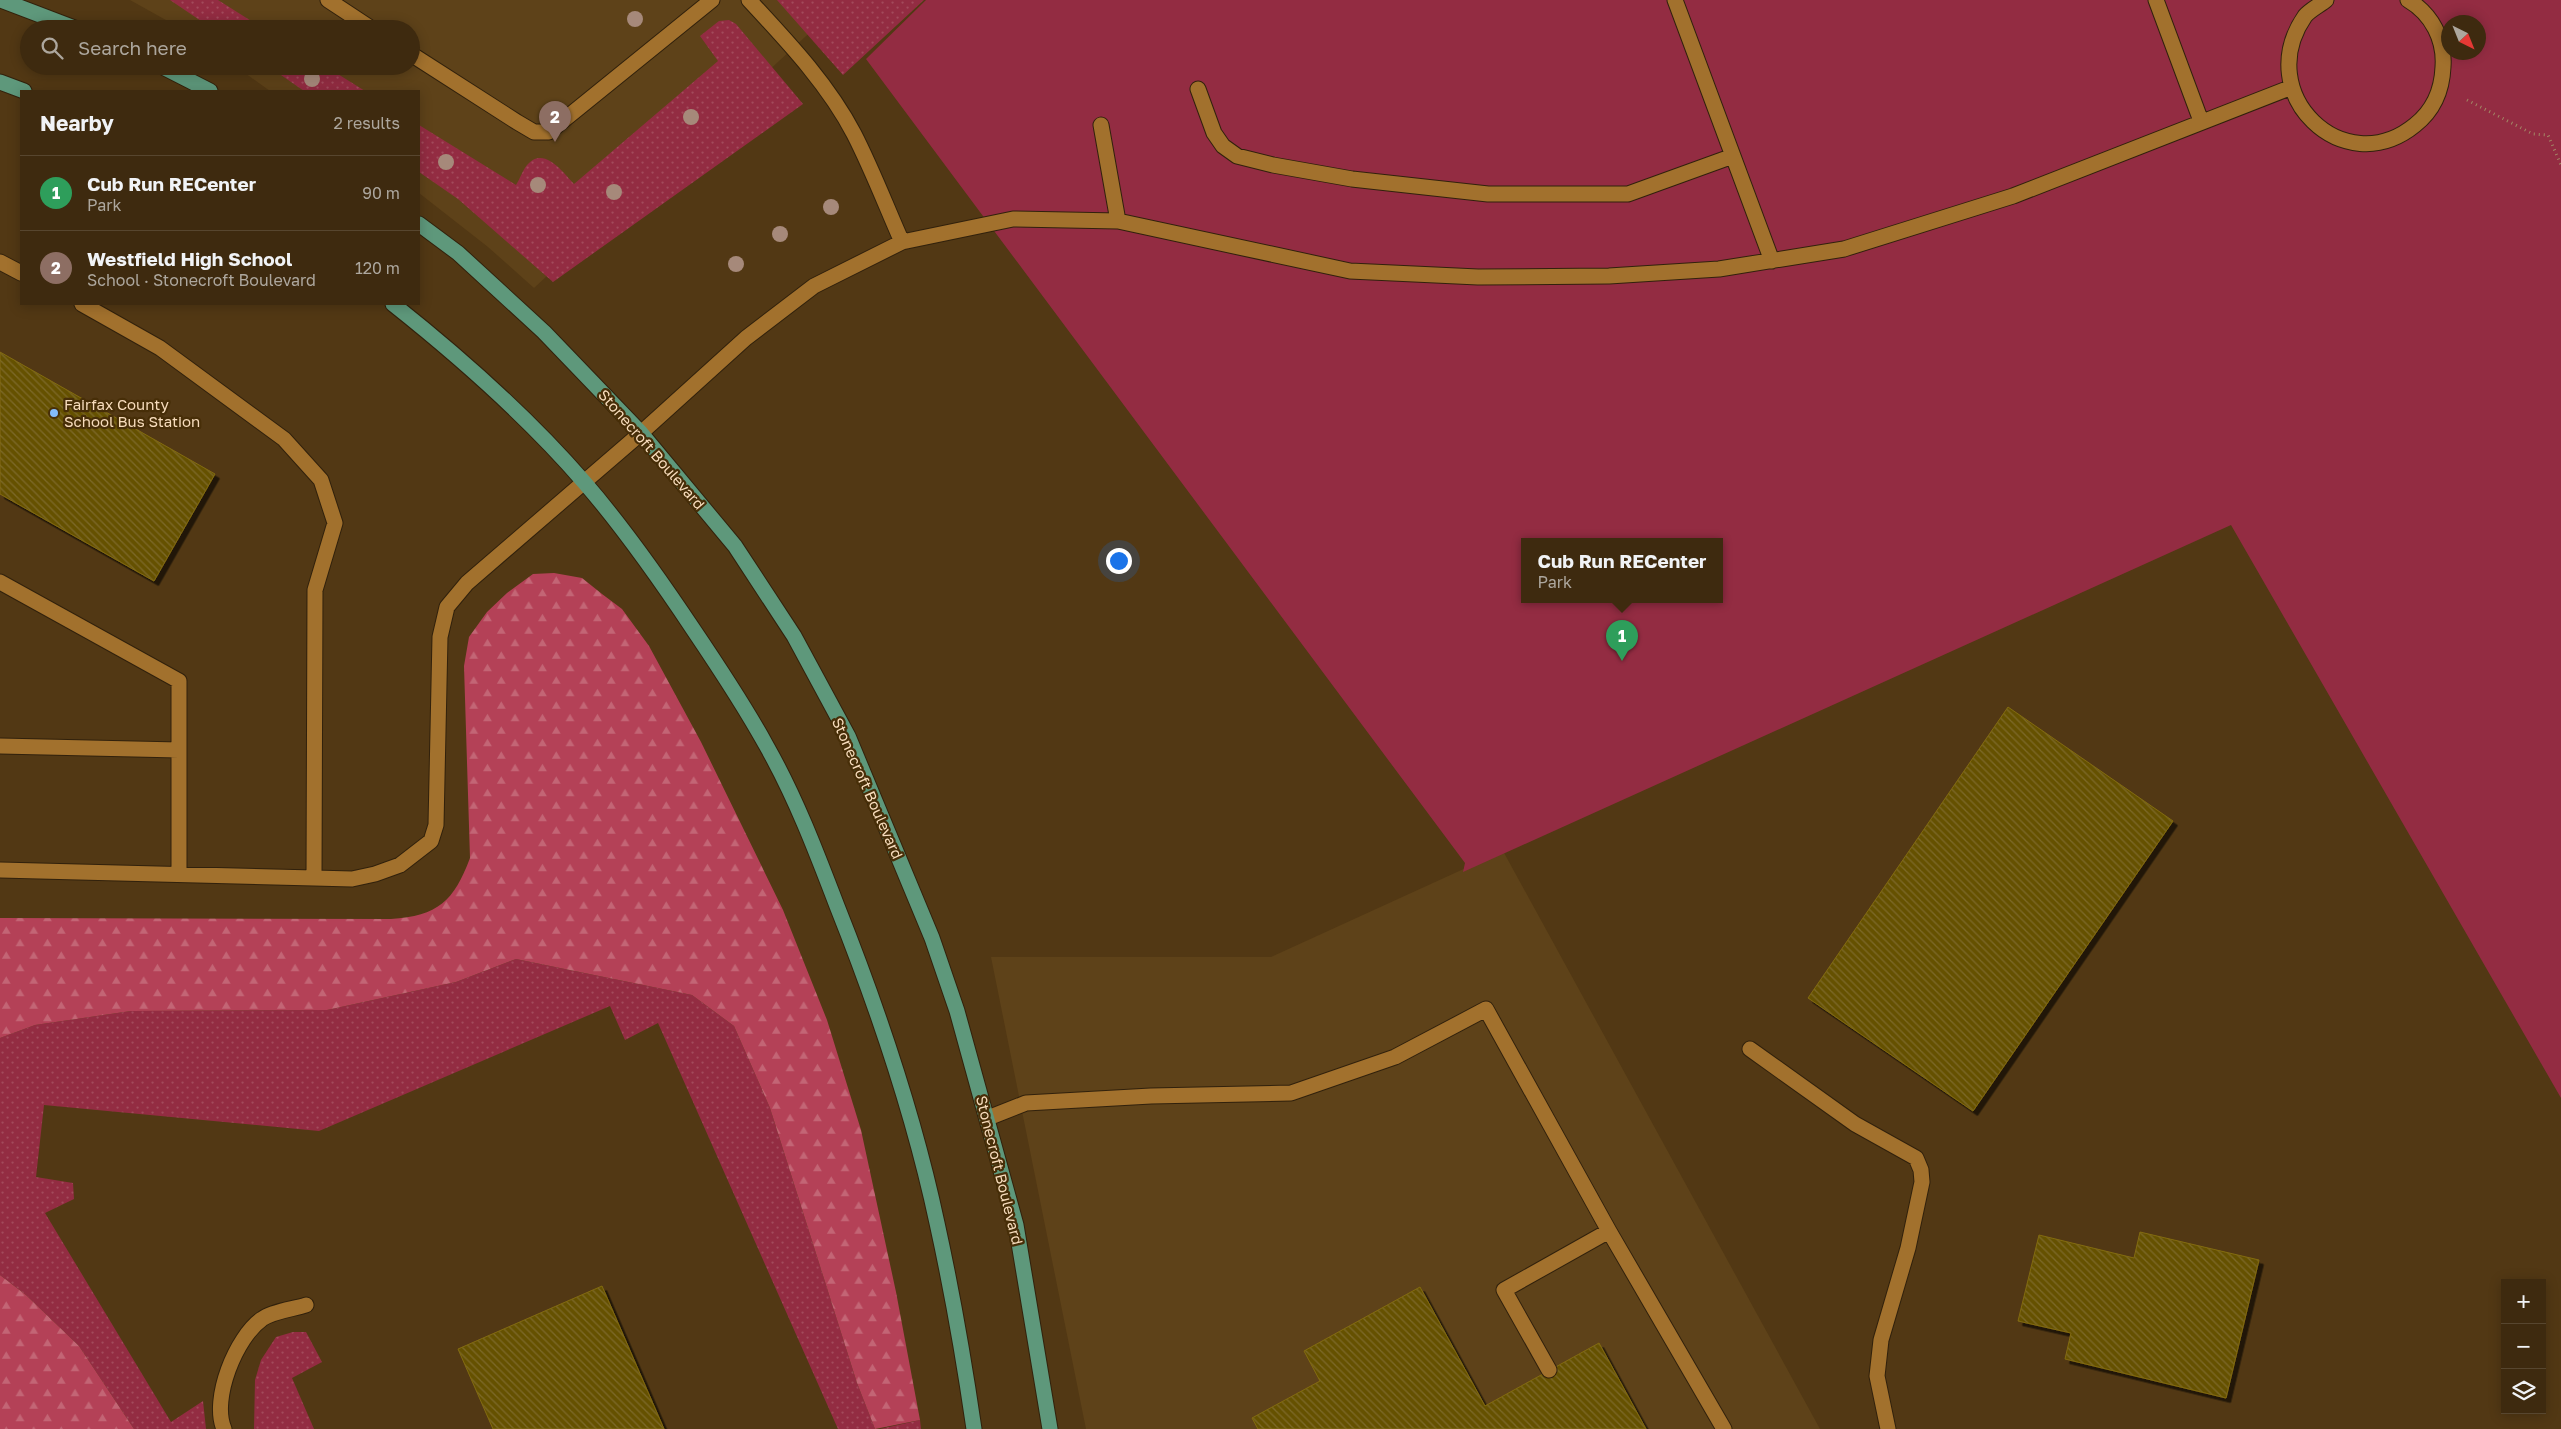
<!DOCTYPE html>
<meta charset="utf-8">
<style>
body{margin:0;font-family:"Golos Text",sans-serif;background:#453218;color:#f1f3f6}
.controls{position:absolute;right:15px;bottom:15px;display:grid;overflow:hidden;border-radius:0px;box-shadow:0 2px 12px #0003}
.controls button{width:45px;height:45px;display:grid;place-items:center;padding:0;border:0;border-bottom:1px solid #57462f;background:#3e2a0f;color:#f1f3f6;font:25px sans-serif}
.compass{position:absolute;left:2441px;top:15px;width:45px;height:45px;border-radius:50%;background:#3e2a0f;box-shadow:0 2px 12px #0003;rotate:137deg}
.you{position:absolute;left:1118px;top:560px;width:18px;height:18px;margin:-12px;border:4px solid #fff;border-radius:50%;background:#1a73e8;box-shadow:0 0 0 8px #1a73e833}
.badge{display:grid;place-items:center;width:32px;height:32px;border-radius:50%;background:#bca0f2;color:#fff;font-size:16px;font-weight:700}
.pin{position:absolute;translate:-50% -41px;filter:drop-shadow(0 1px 2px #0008)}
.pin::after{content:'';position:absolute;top:26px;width:18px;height:15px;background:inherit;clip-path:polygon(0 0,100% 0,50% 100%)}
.popup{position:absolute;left:1521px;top:538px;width:202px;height:65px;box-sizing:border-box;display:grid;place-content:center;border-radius:0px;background:#3e2a0f;filter:drop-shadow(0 1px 4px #0005);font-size:16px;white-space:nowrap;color:#ada79e}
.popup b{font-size:19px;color:#f1f3f6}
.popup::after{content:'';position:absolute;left:50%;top:100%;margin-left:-10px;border:10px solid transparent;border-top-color:#3e2a0f}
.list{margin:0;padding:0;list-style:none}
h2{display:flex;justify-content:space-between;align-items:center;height:65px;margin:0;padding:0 20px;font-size:21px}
h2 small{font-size:16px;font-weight:400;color:#ada79e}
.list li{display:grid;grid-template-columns:32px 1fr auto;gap:15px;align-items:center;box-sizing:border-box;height:75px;padding:0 20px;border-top:1px solid #57462f}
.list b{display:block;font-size:19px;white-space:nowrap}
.list p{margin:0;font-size:16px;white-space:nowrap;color:#ada79e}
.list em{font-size:16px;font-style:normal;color:#ada79e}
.icon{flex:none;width:28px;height:28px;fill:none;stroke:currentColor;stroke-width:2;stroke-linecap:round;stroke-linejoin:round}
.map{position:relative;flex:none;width:2561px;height:1429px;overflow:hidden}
.search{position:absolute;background:#3e2a0f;box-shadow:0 2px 12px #0003;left:20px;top:20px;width:400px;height:55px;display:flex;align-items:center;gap:12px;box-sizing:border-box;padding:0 18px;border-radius:28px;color:#ada79e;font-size:19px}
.panel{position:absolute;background:#3e2a0f;box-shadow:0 2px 12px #0003;left:20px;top:90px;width:400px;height:215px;border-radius:0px}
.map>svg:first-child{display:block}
.built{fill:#5e4219}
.grass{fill:url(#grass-dots)}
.forest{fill:url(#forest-firs)}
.park{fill:#932c42;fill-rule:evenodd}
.building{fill:url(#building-back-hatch);stroke:#836b12;filter:url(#shadow)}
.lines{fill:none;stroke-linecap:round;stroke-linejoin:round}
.minor-casing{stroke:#31210c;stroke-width:17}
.major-casing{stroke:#31210c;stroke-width:17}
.path{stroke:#a38866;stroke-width:3;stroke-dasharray:1 4;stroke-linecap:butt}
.minor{stroke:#a2712d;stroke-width:15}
.major{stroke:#5e987b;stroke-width:15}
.tree{fill:#a6897a}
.poi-dot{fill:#84bcfb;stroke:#472e08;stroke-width:2}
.labels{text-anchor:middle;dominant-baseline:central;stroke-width:4.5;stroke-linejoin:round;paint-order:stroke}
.poi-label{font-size:15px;fill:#f7dcbc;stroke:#472e08;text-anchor:start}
.street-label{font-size:15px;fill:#f7dcbc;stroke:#472e08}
</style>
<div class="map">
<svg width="2561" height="1429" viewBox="0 0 2561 1429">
<defs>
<pattern id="grass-dots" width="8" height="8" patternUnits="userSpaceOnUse" patternTransform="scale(1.25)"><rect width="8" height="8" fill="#932c42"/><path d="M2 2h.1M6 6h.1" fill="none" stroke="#a34a5b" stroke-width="1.8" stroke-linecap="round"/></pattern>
<pattern id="forest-firs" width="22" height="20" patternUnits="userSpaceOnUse" patternTransform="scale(1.25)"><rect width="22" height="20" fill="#b44157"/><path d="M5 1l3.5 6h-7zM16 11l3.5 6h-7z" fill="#c36575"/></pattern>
<pattern id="building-back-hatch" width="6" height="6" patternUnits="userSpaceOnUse" patternTransform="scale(1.25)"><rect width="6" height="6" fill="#655103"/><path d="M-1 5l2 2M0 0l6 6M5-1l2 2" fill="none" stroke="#7c6926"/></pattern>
<filter id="shadow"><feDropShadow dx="4.5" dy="4.5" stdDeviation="0" flood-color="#0009"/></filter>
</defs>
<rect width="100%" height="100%" fill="#523814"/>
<path class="built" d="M130 0H845L534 288 488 247 419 193V91H270L235 66H411V29H182Z
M1503 851 1820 1429H1086L991 957H1271Z"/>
<path class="grass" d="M170 0H218L264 29H213Z
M777 0H924L843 75Z
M729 20 736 24 803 104 553 282 458 199 419 172V125L516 185C520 179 523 169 528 164 545 146 564 174 574 184L718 61 700 36 719 21Z
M268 66H325L365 91H304Z
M516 959 692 995 734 1026 770 1108 857 1383 875 1429H838L658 1023 625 1040 610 1006 319 1131 44 1105 36 1177 73 1183 74 1199 45 1213 171 1422 203 1401 206 1429H134L79 1346 26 1295 0 1275V1038L35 1025 131 1011 327 1010 456 982Z
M293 1332H306L322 1362 292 1378 314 1429H254L255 1380 261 1360 276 1337Z
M920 1420 921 1429H880Z"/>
<path class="forest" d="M554 573 582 578 602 594 622 609 649 646 701 742 783 910 827 1020 861 1130 896 1292 920 1420 875 1429 857 1383 770 1108 734 1026 692 995 516 959 456 982 327 1010 131 1011 35 1025 0 1038V918L391 919C438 916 454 901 470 858L464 666 469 637 487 612 507 593 533 574Z
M0 1275 26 1295 79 1346 134 1429H0Z"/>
<path class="park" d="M926 0H2561V1098L2231 525 1463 872 1465 863 866 59ZM2448 22H2478V52H2448ZM1524 542H1720V600H1524Z"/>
<path class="building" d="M0 352 215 474 154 581 0 494Z
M2008 707 2173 821 1973 1111 1808 998Z
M2140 1232 2259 1260 2226 1398 2065 1359 2071 1333 2018 1321 2039 1235 2134 1258Z
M602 1286 664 1429H493L458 1349Z
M1420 1287 1485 1406 1599 1343 1646 1429H1258L1252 1418 1320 1381 1304 1351Z"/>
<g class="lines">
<g class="minor-casing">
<path id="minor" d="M328 0 372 29
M749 0C787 41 828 84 854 134 872 169 886 206 902 242
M1675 0 1772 261
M2156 0 2201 121
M2326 0C2320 5 2310 10 2305 16 2251 94 2344 183 2415 125 2434 110 2442 91 2443 67 2445 40 2432 14 2408 0
M411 54 517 122 534 132H549L712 0
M1198 89 1214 133 1223 146 1237 156 1273 165 1352 179 1488 194H1628L1733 156
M1101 125 1118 221
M0 262 21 273
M0 582 179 681V874
M0 746 179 750
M0 870 314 878 315 590 335 523 321 480 284 439 160 348 82 304
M314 878 352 879 375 874 400 865 431 841 436 825 440 637 447 607 467 583 641 433 746 338 814 286 902 242 1013 219 1118 221 1350 271 1478 277 1609 276 1719 269 1844 249 2013 196 2292 87
M1750 1049 1855 1124 1916 1158 1921 1170 1922 1182 1908 1248 1881 1340 1877 1376 1888 1429
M988 1118 1026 1103 1151 1096 1291 1093 1395 1057 1486 1009 1609 1231 1724 1429
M1549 1370 1504 1290 1609 1231
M224 1429C211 1399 236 1337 262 1319 273 1311 294 1309 306 1305"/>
</g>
<g class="major-casing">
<path id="major" d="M1 0 77 29
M161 66 210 91
M0 82 24 91
M419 224 458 253 544 332 641 433 735 546 794 636 848 736 932 938 957 1011 1016 1225 1050 1429
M393 304C461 358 527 416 584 482 624 528 659 578 693 629 718 666 744 705 766 745 795 796 816 851 837 906 878 1009 914 1115 937 1223 952 1291 964 1360 974 1429"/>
</g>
<path class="path" d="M2467 100 2533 134 2548 135 2561 165"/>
<use href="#minor" class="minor"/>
<use href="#major" class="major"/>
</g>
<g class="tree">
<circle cx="635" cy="19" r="8"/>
<circle cx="312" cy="79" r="8"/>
<circle cx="691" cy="117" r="8"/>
<circle cx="446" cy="162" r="8"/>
<circle cx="538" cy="185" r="8"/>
<circle cx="614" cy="192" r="8"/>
<circle cx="831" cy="207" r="8"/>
<circle cx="780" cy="234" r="8"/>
<circle cx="736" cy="264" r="8"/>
</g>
<circle class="poi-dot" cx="54" cy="413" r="5"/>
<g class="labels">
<g class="poi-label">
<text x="64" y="404">Fairfax County<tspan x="64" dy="17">School Bus Station</tspan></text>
</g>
<g class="street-label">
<text transform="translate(652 449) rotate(49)">Stonecroft Boulevard</text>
<text transform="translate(868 788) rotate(66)">Stonecroft Boulevard</text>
<text transform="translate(1000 1170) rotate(76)">Stonecroft Boulevard</text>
</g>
</g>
</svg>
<div class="controls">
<button>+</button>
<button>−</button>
<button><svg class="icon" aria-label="layers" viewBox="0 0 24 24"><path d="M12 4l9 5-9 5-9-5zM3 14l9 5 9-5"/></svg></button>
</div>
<svg class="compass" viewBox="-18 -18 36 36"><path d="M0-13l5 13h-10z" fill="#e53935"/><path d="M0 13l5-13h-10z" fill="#ada79e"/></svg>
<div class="you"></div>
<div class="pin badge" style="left:1622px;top:661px;background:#2e9e5b">1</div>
<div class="popup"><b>Cub Run RECenter</b>Park</div>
<div class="pin badge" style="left:555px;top:142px;background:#8d6e63">2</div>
<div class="search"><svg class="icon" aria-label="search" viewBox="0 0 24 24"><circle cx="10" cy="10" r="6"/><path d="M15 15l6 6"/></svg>Search here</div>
<section class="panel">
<h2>Nearby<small>2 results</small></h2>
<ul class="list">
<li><span class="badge" style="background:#2e9e5b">1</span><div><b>Cub Run RECenter</b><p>Park</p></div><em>90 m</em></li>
<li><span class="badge" style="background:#8d6e63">2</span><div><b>Westfield High School</b><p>School · Stonecroft Boulevard</p></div><em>120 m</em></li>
</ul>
</section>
</div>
